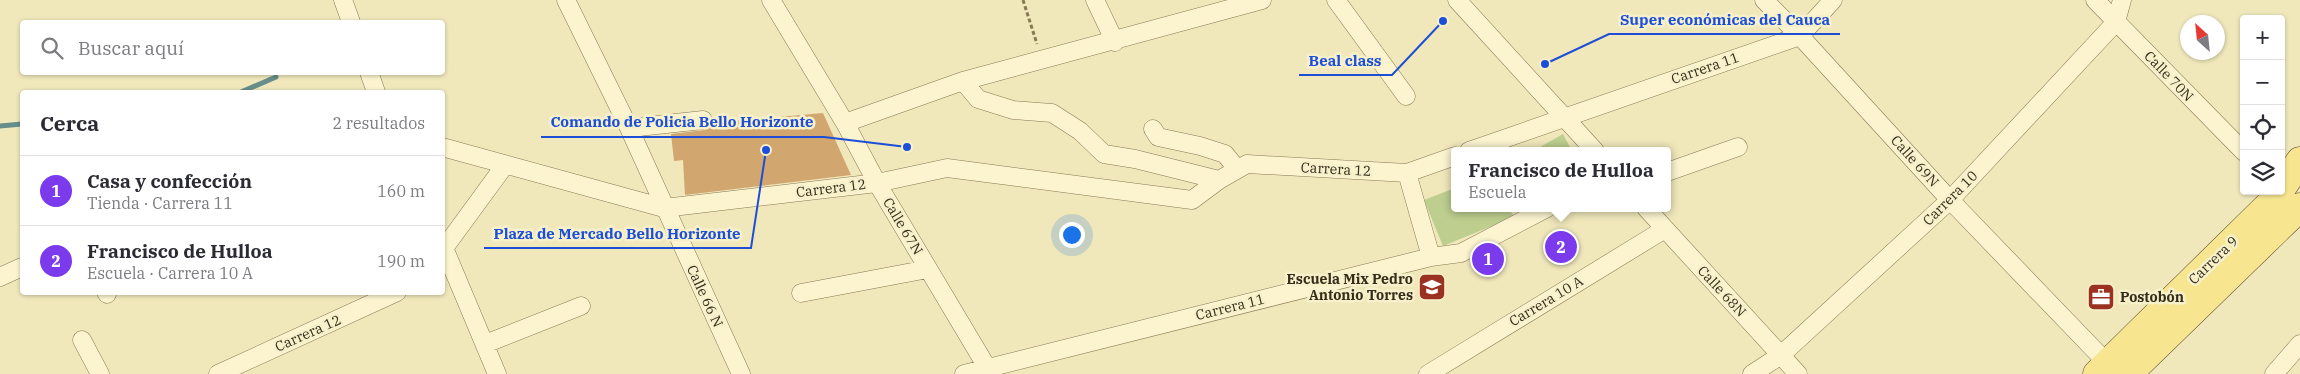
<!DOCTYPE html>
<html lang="es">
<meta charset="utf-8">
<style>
body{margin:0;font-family:"IBM Plex Serif",serif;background:#f7f7f7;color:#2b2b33}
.controls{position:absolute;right:15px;top:15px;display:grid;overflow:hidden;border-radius:5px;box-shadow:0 1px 4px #0004}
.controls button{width:45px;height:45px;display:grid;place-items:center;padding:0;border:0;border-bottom:1px solid #e1e1e2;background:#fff;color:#2b2b33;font:25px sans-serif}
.compass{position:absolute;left:2180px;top:15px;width:45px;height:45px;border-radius:50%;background:#fff;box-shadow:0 1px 4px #0004;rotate:333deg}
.you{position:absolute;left:1071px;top:234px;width:18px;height:18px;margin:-12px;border:4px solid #fff;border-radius:50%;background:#1a73e8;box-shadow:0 0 0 8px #1a73e833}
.badge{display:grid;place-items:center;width:32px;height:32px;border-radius:50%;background:#7c3aed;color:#fff;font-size:16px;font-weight:700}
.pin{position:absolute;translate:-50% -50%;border:2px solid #fff;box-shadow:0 1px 5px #0006}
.popup{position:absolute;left:1451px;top:147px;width:220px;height:65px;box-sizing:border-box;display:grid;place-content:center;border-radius:5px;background:#fff;filter:drop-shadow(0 1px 4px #0005);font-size:16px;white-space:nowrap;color:#7c7c81}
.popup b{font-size:19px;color:#2b2b33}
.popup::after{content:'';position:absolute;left:50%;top:100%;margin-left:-10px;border:10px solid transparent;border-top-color:#fff}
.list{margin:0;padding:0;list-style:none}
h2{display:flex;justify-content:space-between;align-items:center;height:65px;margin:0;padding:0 20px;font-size:21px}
h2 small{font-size:16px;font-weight:400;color:#7c7c81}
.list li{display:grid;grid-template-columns:32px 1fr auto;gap:15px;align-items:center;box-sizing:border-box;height:70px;padding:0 20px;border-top:1px solid #e1e1e2}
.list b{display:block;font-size:19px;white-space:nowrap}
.list p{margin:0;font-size:16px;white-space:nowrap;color:#7c7c81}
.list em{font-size:16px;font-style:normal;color:#7c7c81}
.icon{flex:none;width:28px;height:28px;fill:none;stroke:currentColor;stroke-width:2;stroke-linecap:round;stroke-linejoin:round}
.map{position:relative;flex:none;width:2300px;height:374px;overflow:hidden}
.search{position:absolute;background:#fff;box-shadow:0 1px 4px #0004;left:20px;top:20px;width:425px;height:55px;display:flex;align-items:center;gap:12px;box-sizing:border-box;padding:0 18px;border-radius:5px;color:#7c7c81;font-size:19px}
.panel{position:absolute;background:#fff;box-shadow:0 1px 4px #0004;left:20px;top:90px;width:425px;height:205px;border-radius:5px}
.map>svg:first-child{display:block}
.green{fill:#bdce8f}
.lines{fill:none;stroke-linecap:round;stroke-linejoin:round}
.stream{stroke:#678e8a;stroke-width:5}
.building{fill:#d1a66f}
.minor-casing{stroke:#887854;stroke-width:19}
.primary-casing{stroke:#554429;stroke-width:29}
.path{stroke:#887854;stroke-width:3;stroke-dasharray:4 2.5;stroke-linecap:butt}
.minor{stroke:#fbf4cf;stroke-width:18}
.primary{stroke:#f7e68f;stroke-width:28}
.labels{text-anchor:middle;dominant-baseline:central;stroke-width:5;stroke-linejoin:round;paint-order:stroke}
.street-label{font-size:14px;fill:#362c1a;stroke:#f7f1cb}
.poi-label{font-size:14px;font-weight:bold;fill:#362c1a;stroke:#f7f1cb;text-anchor:end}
.leader{fill:none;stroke:#1d4ed8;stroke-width:2}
.callout-dot{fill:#1d4ed8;stroke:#f7f1cb;stroke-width:2}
.callout-label{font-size:15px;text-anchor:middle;font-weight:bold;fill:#1d4ed8;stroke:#f7f1cb;stroke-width:5;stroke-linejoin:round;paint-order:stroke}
</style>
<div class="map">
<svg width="2300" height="374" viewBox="0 0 2300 374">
<rect width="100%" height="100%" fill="#f0e8bb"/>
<path class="green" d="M1563 134 1572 151H1533Z
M1455 188V208H1509L1514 217 1443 246 1424 200Z"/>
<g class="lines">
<path class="stream" d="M241 92 276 77
M0 126 22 124"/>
</g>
<path class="building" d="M823 113 851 175 685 195 683 160 674 161 671 134 705 130 713 123Z"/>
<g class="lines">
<g class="minor-casing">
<path id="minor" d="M343 0 351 22
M566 0 629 128 741 374
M771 0 845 123 877 183 991 374
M1095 0 1115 42
M1336 0 1406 96
M1457 0 1595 151
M1764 0 1800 36 1950 200 2108 364
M2095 0 2244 152
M369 72 376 92
M963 81 978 99 1013 110 1052 113 1080 131 1104 154 1135 159 1219 180
M845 123 963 81 1262 0
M629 128 703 120
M1153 129 1158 137 1200 146 1225 154 1237 169
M442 147 664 208 877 183 947 168 1192 200 1219 180 1247 164 1407 173 1455 156
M1469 151 1800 36 1833 0
M1667 172 1738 147
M1407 173 1431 257
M1646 208 1798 374
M442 243 497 374
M445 247 505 165
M0 277 22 267
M106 292 107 294
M801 293 928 269
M82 340 100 374
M485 344 581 306
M218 374 397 292
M964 374 1431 257 1461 253 1547 208
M1428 374 1665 229
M1752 374 1781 355 1950 200 2116 22 2122 0
M2274 374 2300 344"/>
</g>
<g class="primary-casing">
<path id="primary" d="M2097 374 2273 201 2300 161
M2128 374 2300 207"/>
</g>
<path class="path" d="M1023 0 1037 44"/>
<use href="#minor" class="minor"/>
<use href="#primary" class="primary"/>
</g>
<defs>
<g id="school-square" transform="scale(1.4375)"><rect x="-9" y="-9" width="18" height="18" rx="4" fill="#9b3221" stroke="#f7f1cb"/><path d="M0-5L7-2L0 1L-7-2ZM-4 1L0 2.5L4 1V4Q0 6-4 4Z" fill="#fff"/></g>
<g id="office-square" transform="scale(1.4375)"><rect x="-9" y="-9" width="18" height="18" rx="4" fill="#9b3221" stroke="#f7f1cb"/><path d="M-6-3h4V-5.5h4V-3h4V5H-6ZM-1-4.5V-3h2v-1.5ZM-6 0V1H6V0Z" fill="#fff"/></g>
</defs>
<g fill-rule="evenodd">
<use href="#school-square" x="1432" y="287"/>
<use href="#office-square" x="2101" y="297"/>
</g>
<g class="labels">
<g class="street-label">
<text transform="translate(1705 68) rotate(-19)">Carrera 11</text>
<text transform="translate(2169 76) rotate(46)">Calle 70N</text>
<text transform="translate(1915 161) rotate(48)">Calle 69N</text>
<text transform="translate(1336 169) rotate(3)">Carrera 12</text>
<text transform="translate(831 188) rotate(-7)">Carrera 12</text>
<text transform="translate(1950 198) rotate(-45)">Carrera 10</text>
<text transform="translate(903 226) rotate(59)">Calle 67N</text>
<text transform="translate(2213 260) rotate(-44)">Carrera 9</text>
<text transform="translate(1722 291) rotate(47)">Calle 68N</text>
<text transform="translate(705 296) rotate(65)">Calle 66 N</text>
<text transform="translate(1546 301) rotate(-31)">Carrera 10 A</text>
<text transform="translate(1230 307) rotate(-14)">Carrera 11</text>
<text transform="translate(308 333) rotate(-24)">Carrera 12</text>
</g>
<g class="poi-label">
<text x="1413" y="279">Escuela Mix Pedro<tspan x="1413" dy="16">Antonio Torres</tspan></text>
<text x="2120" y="297" text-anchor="start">Postobón</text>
</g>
</g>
<path class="leader" d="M1545 64L1609 34H1840M1443 21L1392 75H1299M907 147L824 137H541M766 150L751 248H484"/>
<g class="callout-dot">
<circle cx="1545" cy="64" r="5"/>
<circle cx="1443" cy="21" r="5"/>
<circle cx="907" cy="147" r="5"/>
<circle cx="766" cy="150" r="5"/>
</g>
<g class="callout-label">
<text x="1725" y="25">Super económicas del Cauca</text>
<text x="1345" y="66">Beal class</text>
<text x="682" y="127">Comando de Policia Bello Horizonte</text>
<text x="617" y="239">Plaza de Mercado Bello Horizonte</text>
</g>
</svg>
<div class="controls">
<button>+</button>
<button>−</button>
<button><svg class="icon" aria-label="locate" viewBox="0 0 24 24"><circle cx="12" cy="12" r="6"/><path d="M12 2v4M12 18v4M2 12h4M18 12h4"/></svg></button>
<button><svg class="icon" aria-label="layers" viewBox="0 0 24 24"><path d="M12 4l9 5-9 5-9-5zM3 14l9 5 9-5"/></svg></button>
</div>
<svg class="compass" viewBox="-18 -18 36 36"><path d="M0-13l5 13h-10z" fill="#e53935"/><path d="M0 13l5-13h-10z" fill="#7c7c81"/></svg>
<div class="you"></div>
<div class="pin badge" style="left:1488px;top:259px">1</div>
<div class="pin badge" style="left:1561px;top:247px">2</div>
<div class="popup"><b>Francisco de Hulloa</b>Escuela</div>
<div class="search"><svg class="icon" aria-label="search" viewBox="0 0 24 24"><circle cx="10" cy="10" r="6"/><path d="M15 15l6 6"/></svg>Buscar aquí</div>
<section class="panel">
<h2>Cerca<small>2 resultados</small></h2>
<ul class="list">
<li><span class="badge">1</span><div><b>Casa y confección</b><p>Tienda · Carrera 11</p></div><em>160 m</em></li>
<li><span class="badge">2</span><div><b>Francisco de Hulloa</b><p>Escuela · Carrera 10 A</p></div><em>190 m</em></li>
</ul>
</section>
</div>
